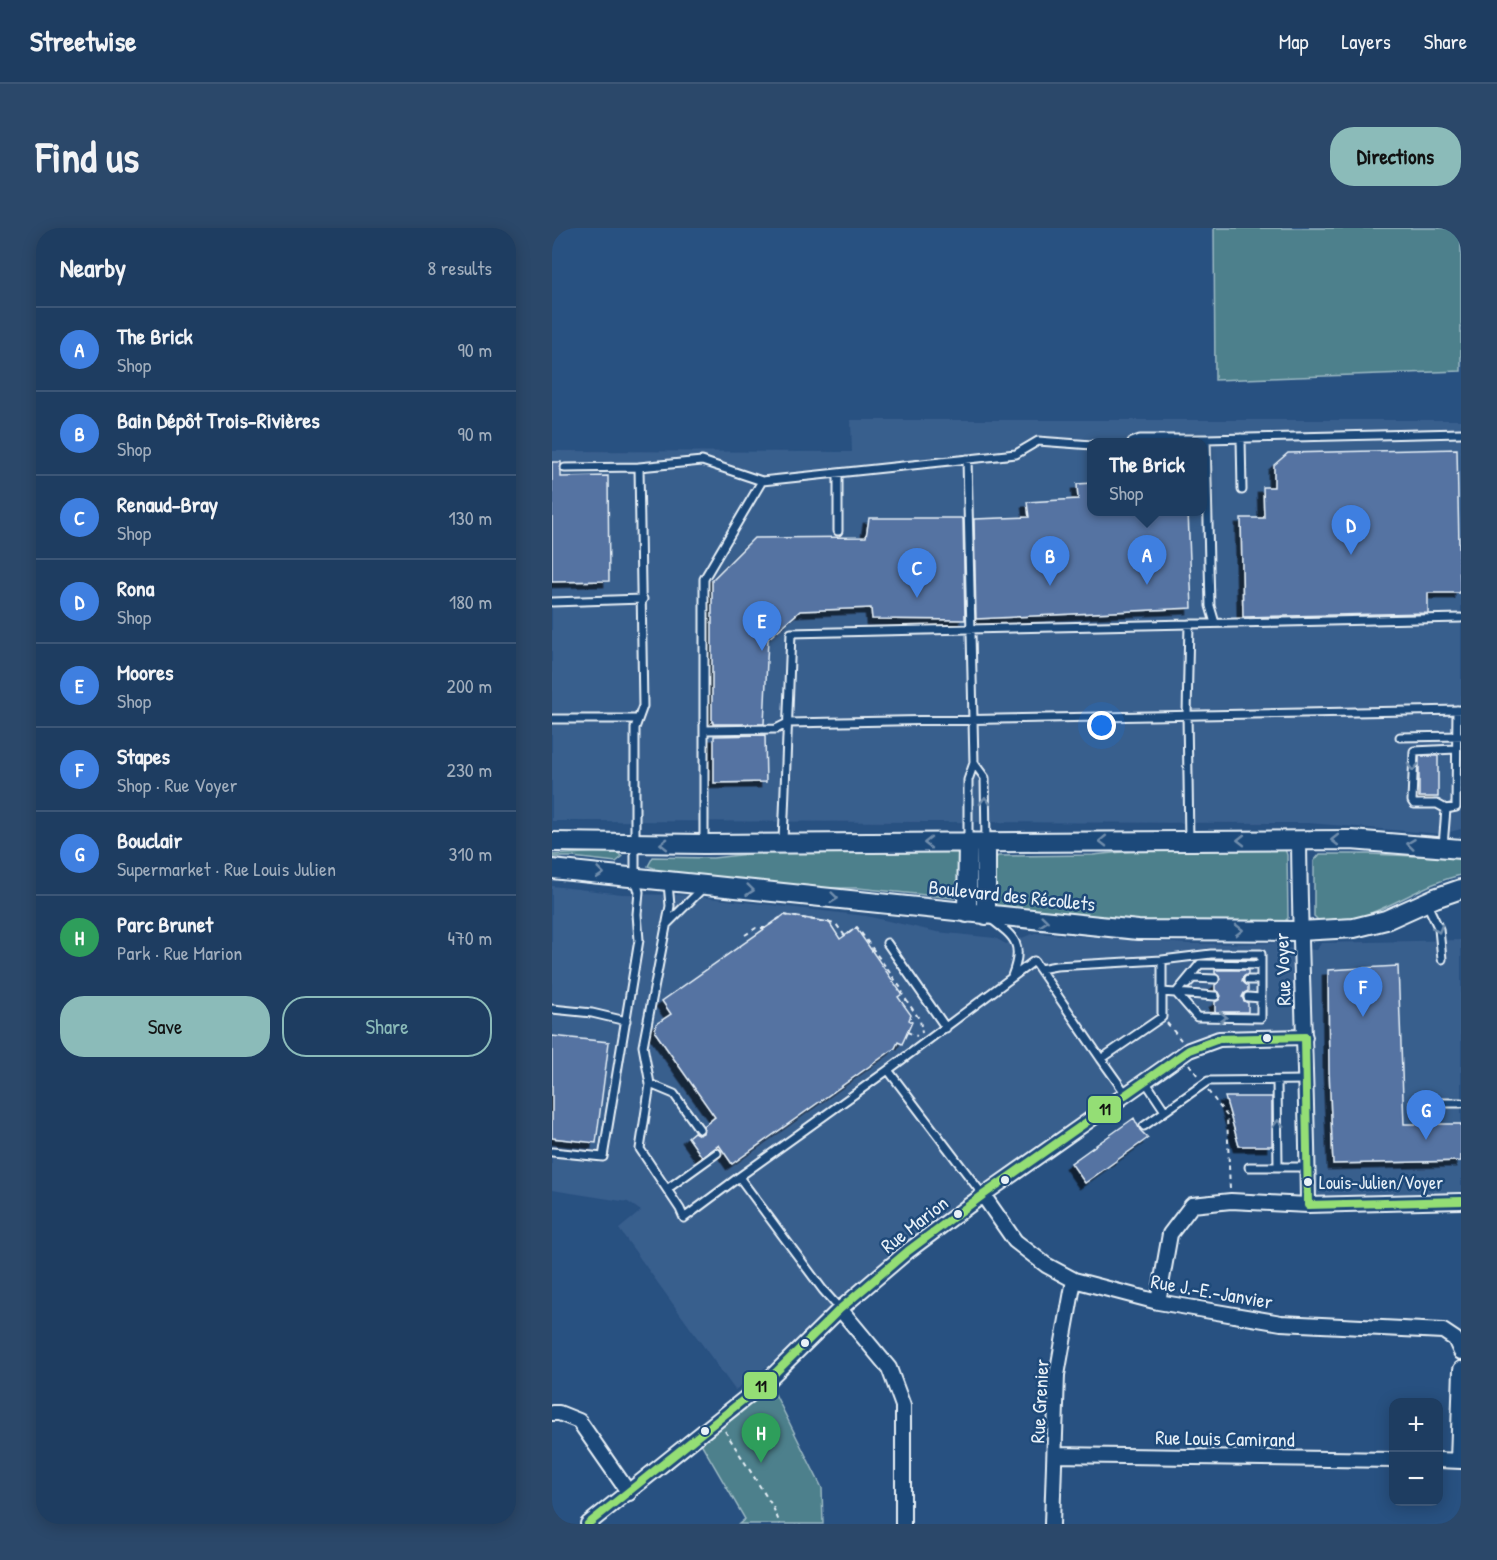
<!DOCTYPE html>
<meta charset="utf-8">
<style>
body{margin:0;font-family:"Patrick Hand",sans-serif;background:#2b486a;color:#f1f3f6}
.controls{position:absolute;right:18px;bottom:18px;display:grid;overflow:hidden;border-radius:12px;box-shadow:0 3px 15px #0003}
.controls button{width:54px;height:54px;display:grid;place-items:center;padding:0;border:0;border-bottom:2px solid #3c5676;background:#1e3d61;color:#f1f3f6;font:30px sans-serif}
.you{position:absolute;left:550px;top:498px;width:21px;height:21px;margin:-15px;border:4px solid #fff;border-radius:50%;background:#1a73e8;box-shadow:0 0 0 9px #1a73e833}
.badge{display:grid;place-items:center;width:39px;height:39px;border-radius:50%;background:#8bbbb9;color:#fff;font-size:20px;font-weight:700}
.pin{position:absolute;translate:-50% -50px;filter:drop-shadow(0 2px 3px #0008)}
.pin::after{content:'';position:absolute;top:32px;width:21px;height:18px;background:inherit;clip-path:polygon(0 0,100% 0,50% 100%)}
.popup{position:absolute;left:535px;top:210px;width:120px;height:78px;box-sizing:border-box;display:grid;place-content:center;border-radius:12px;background:#1e3d61;filter:drop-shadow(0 2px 4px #0005);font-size:20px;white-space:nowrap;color:#a1aebd}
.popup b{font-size:22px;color:#f1f3f6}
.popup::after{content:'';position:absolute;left:50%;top:100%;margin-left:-12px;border:12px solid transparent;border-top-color:#1e3d61}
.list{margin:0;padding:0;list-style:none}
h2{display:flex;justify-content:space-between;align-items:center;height:78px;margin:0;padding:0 24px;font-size:26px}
h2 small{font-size:20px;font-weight:400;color:#a1aebd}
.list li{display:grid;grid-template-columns:39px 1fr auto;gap:18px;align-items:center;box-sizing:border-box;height:84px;padding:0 24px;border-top:2px solid #3c5676}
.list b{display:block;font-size:22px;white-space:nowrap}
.list p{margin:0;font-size:20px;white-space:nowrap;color:#a1aebd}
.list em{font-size:20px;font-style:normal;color:#a1aebd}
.actions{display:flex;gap:12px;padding:18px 24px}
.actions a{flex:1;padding:14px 0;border:2px solid #8bbbb9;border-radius:24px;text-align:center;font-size:21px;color:#8bbbb9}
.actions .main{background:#8bbbb9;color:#111}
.map{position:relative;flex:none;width:909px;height:1296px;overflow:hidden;border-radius:24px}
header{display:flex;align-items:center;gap:36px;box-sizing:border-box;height:84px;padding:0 30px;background:#1e3d61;border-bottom:2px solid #3c5676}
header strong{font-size:28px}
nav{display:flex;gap:33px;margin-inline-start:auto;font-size:21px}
.intro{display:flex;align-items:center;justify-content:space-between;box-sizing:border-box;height:144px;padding:0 36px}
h1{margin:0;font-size:42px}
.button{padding:15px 27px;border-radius:24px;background:#8bbbb9;color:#111;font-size:21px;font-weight:700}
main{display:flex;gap:36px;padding:0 36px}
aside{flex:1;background:#1e3d61;border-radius:24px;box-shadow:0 3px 15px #0003}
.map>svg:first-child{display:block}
.built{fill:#395e8d;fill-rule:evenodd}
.green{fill:#4e808c;stroke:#9bb8c2;stroke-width:1.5}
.building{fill:#5473a2;stroke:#e8f1f8;stroke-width:1.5;filter:url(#shadow)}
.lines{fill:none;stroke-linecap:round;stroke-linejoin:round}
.lane-casing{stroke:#e8f1f8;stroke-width:11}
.street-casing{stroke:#e8f1f8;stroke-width:18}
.secondary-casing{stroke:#e8f1f8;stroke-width:22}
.path{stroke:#e8f1f8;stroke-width:2;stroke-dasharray:4.5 4.5;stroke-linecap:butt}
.lane{stroke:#1f4a7a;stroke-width:7}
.street{stroke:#1f4a7a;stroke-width:14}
.secondary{stroke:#1f4a7a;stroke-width:18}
.bus-1-casing{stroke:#1f4a7a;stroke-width:12}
.bus-1{stroke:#94de75;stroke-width:8}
.oneway{stroke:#6f8dac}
.bus-dot{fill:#e8f1f8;stroke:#1f4a7a;stroke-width:2}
.labels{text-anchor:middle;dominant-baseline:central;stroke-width:5;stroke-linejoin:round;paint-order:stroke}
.bus-label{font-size:18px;fill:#e8f1f8;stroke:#1f4a7a;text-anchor:start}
.street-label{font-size:20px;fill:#e8f1f8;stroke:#1f4a7a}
.line-badge{stroke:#1f4a7a;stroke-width:2}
.pale-badge-label{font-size:16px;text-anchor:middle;font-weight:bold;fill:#111}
</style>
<header>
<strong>Streetwise</strong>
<nav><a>Map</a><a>Layers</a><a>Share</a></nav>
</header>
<div class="intro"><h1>Find us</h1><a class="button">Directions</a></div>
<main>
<aside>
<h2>Nearby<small>8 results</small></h2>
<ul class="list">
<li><span class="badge" style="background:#3f7fe0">A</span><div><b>The Brick</b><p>Shop</p></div><em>90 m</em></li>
<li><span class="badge" style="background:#3f7fe0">B</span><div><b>Bain Dépôt Trois-Rivières</b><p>Shop</p></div><em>90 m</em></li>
<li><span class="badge" style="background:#3f7fe0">C</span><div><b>Renaud-Bray</b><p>Shop</p></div><em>130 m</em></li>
<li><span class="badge" style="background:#3f7fe0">D</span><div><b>Rona</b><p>Shop</p></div><em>180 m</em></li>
<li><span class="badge" style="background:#3f7fe0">E</span><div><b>Moores</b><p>Shop</p></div><em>200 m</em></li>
<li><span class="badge" style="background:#3f7fe0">F</span><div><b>Stapes</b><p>Shop · Rue Voyer</p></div><em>230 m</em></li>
<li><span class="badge" style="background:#3f7fe0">G</span><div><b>Bouclair</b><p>Supermarket · Rue Louis Julien</p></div><em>310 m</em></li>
<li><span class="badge" style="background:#2e9e5b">H</span><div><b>Parc Brunet</b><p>Park · Rue Marion</p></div><em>470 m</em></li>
</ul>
<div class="actions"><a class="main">Save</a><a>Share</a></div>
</aside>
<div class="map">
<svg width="909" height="1296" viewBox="0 0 909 1296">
<defs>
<filter id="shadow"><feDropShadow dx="-5.5" dy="5.5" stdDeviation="0" flood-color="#0009"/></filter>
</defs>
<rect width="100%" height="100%" fill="#285181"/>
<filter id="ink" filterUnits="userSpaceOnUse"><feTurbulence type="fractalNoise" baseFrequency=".0167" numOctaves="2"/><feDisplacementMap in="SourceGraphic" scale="12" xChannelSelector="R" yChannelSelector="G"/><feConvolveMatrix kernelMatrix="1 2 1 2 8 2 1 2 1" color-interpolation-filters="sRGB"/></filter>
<g filter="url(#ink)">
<path class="built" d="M299 192H909V601L890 606 757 595 0 593V223L300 224ZM540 214H650V284H540Z
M0 658 70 666 131 667 314 688 385 704 443 710 454 716 483 705 637 716 724 715 731 720 765 722 769 715 909 712V973L756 977 752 809 667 811 629 827 431 967 285 1087 183 1162 67 1001 89 983 76 974 0 962Z"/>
<path class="green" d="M662 0H909V143L663 152Z
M610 620 733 621 735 627 736 690 731 695 560 693 445 680 442 675 443 631 446 628 541 627Z
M64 623 70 629 64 634 20 629H0V627Z
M224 623H406L408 626 407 667 402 670 306 660H247L102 644V640L96 638 101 629 161 630Z
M768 626H817L909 630V647C873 655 843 678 808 689 794 693 780 694 766 694V692L762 688V633Z
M216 1152 270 1260 271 1296H187L193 1291 146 1210Z"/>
<path class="building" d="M905 221 908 365H876V385L691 389 689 290H712L711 259H722V237L736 225Z
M0 234H9V249L56 248 57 353 0 354Z
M540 255V284H636L640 380 424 391 422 291 477 289 475 274 526 271 525 256Z
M317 290H409L411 291 413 392 320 391 319 380 248 383 216 411 212 496H161V494H160V352L202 310 314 309Z
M213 507 214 554 162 555V508Z
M867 528H886V569H867Z
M232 687 277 694 288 711 304 700 350 766 346 769 359 787 357 792 360 794 350 816 346 814 343 820 180 936 167 917 150 929 136 909 142 904 147 907 151 905 152 898 163 889 103 804 104 796 119 786 110 773Z
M846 738 852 896H909V933L781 936 777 841 776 742Z
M663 742H696V746L691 749 690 753 696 758V763L692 765 690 769 692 773 696 775V784H663V774L667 772 669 768 667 764 663 762V757L667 754 669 751 663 745Z
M0 808 57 814 44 915 0 910Z
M673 869H720V918H687Z
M582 890 588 902 596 910 533 955 519 935Z"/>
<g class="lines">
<g class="lane-casing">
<path id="lane" d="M689 210 690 262
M654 211 658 378 663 395
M580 214 588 211H654L909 205
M415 231 422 535 416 552V614
M87 239 150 233 210 253
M286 303V245
M0 374 91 371
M0 491H86
M153 502 224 501 236 495 909 482
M848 509 909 508
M904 521 862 523 860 573 862 576H885L894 581 904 579 905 482
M422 535 433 550 434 612
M637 612 635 486 637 396
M231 613 239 405 909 390
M152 614V351L210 253 464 226 486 213 540 217
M891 618 894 581
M116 655 118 678 91 818 98 856 88 921 128 981 132 990 187 949
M875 676 887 701 890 731
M439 691C464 710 472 717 460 748
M114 697 151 660
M335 715 394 800
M610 732 659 726H709V770L696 769
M696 752H709
M635 756 641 750 663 751
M610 764 663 768
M624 765 645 789 709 790V770
M624 765 648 736 709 737
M0 781 40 785 74 793
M549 831 574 866
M593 853 613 883
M725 853 726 939
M98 856 122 866 147 901
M862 875H909
M592 898 656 853 753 852
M0 924 51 929 87 712 85 686 87 664 83 649V500L91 478 87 239 13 240
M697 939H755
M115 961 165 925
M431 967 336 842 482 733 549 831 610 789V732L504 738 488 741
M288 1081 271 1062 187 949 336 842"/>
</g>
<g class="street-casing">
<path id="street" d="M747 612C748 734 755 855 756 977
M431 967 463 1013 494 1037 522 1052 606 1074 729 1095 891 1103 903 1111 909 1124
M606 1074 618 1006 640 977 679 973 756 977 909 973
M288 1081 337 1140 351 1178V1296
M0 1185H7L27 1193 77 1265
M503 1227 842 1232
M886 1232 909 1233
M906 1233 909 1141
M36 1296 216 1152 288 1081 356 1023 431 967 630 827 637 822 667 811 753 809
M500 1296 505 1147 522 1052"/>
</g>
<g class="secondary-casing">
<path id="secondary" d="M0 614 152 616 799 612 909 621
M0 641 586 702 748 703 802 700 834 692 883 670 909 661
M415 685 416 615
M434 687V614"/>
</g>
<path class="path" d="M193 707 204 700H213L232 687 284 696 293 708 305 699 351 763 350 766 368 792 370 805
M615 795 629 812
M355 804 365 808
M637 836 646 848
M656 863 675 888 678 962
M173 1203 221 1279 228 1296"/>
<use href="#lane" class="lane"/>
<use href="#street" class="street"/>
<use href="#secondary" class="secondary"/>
<g class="bus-1-casing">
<path id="bus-1" d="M753 809 756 977
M756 977 909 973
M36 1296 216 1152 288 1081 356 1023 431 967 637 822 667 811 753 809"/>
</g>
<use href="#bus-1" class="bus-1"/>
</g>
<defs><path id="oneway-chevron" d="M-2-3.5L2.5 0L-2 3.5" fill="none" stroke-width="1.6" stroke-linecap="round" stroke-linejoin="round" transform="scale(1.5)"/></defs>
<g class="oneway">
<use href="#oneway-chevron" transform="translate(861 539) rotate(91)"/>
<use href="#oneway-chevron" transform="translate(433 573) rotate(-91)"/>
<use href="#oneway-chevron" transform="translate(689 612) rotate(180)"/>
<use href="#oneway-chevron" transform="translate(783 612) rotate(180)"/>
<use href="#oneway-chevron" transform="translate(551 613) rotate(179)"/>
<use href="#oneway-chevron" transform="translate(376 615) rotate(180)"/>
<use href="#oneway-chevron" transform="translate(112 616) rotate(-179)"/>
<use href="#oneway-chevron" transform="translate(859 616) rotate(-173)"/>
<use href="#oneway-chevron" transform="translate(48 645) rotate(6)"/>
<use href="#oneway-chevron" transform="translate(198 662) rotate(6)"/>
<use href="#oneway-chevron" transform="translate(282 670) rotate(6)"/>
<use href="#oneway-chevron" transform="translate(492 693) rotate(6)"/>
<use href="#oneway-chevron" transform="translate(886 701) rotate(73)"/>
<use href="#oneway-chevron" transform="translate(687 702)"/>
<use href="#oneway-chevron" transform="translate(671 789) rotate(1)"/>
<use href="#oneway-chevron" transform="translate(726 896) rotate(-91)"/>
</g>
</g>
<g class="bus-dot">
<circle cx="715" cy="810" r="5"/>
<circle cx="453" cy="952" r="5"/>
<circle cx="756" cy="954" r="5"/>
<circle cx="406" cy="986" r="5"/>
<circle cx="253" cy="1115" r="5"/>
<circle cx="153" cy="1203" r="5"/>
</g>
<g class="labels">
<g class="bus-label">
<text x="767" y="954">Louis-Julien/Voyer</text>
</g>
<g class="street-label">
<text transform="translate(460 667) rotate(6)">Boulevard des Récollets</text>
<text transform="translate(730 741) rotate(-92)">Rue Voyer</text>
<text transform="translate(362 996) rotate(-38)">Rue Marion</text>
<text transform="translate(660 1063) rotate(10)">Rue J.-E.-Janvier</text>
<text transform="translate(487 1173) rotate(-87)">Rue Grenier</text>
<text transform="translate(673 1210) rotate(1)">Rue Louis Camirand</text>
</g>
</g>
<g class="line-badge">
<rect x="535" y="867" width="35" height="29" rx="6" fill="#94de75"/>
<rect x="191" y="1143" width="35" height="29" rx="6" fill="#94de75"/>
</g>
<g class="pale-badge-label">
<text x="553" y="887">11</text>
<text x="209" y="1164">11</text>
</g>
</svg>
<div class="controls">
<button>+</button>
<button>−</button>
</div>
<div class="you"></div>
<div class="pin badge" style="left:595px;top:357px;background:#3f7fe0">A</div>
<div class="popup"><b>The Brick</b>Shop</div>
<div class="pin badge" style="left:498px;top:358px;background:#3f7fe0">B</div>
<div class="pin badge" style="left:365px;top:370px;background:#3f7fe0">C</div>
<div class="pin badge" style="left:799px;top:327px;background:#3f7fe0">D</div>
<div class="pin badge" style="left:210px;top:423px;background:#3f7fe0">E</div>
<div class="pin badge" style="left:811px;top:789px;background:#3f7fe0">F</div>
<div class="pin badge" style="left:874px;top:912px;background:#3f7fe0">G</div>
<div class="pin badge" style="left:209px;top:1235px;background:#2e9e5b">H</div>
</div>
</main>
